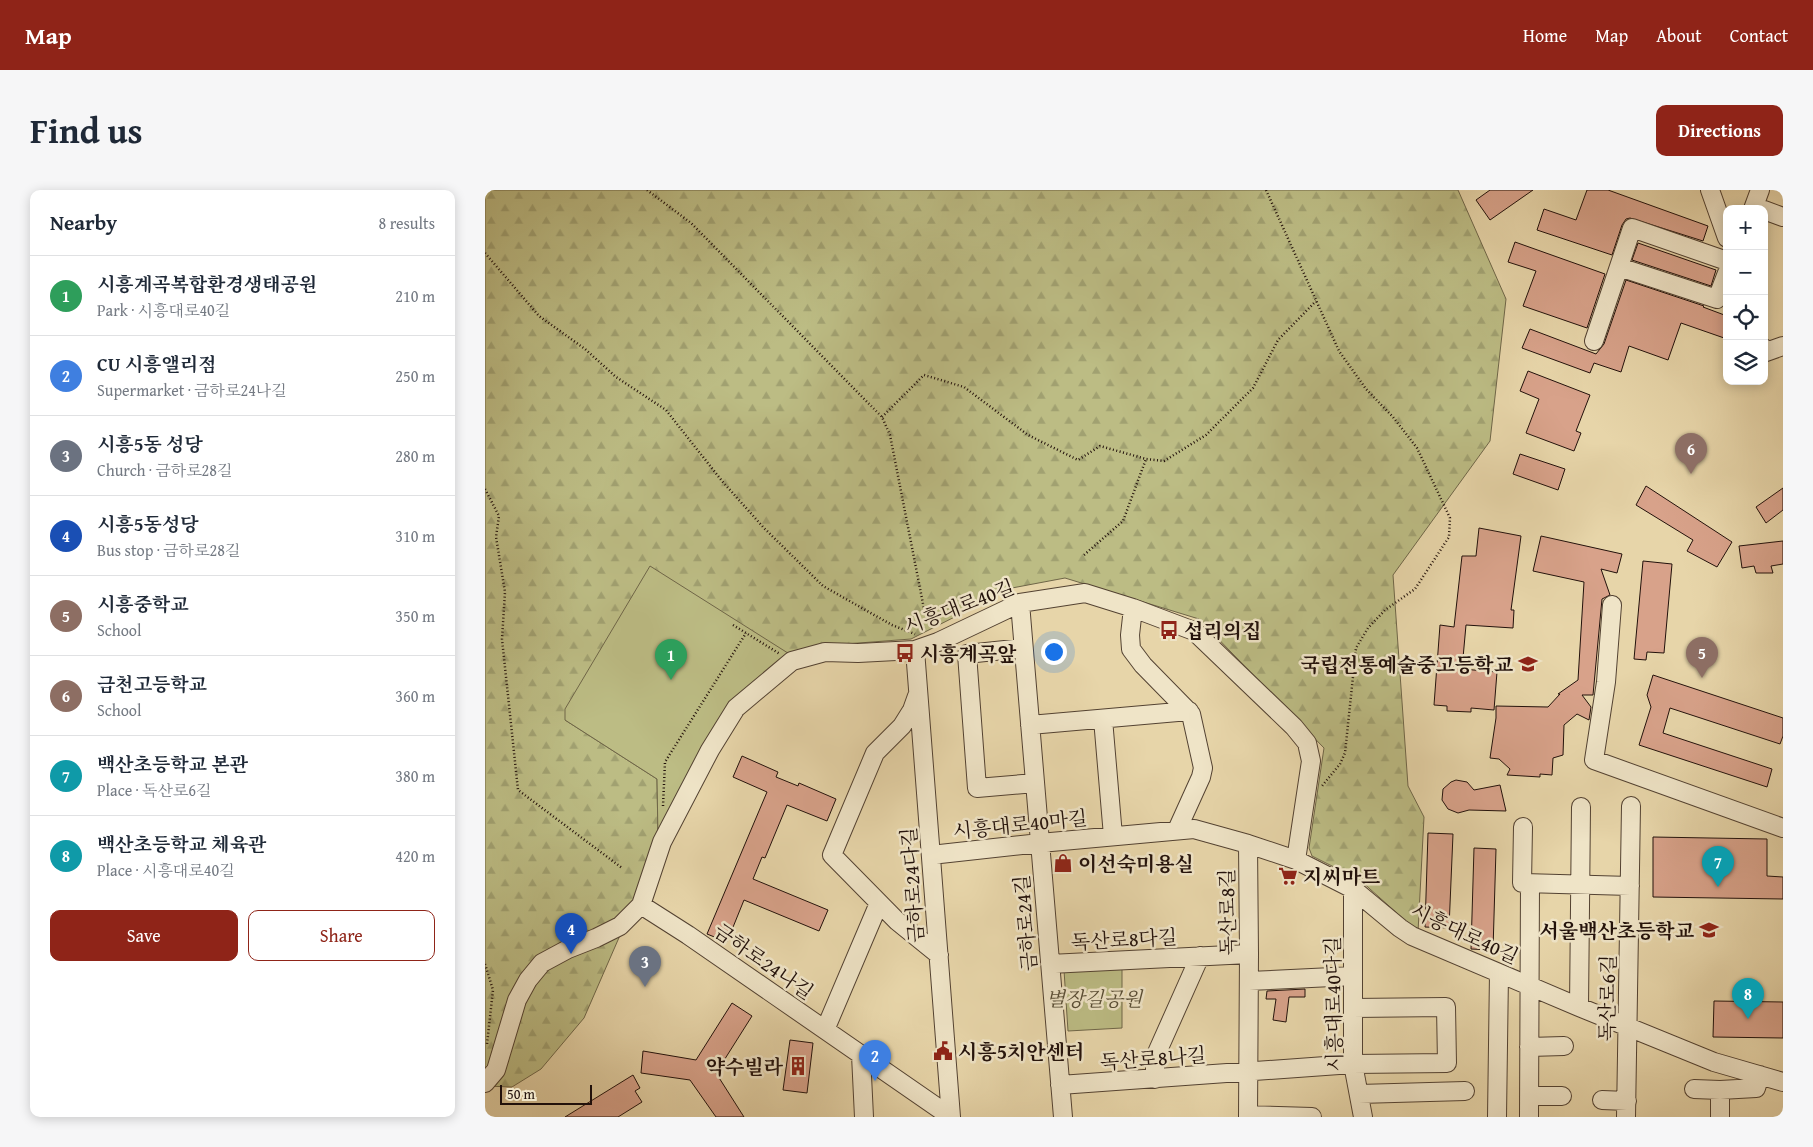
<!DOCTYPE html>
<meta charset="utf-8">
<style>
body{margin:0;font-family:"Gentium Book Plus","Noto Serif KR",serif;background:#f6f6f7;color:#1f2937}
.controls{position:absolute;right:15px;top:15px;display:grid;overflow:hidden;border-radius:10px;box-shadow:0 2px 12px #0003}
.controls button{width:45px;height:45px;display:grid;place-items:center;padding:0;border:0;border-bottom:1px solid #e0e1e3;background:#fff;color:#1f2937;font:25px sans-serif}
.scale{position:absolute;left:15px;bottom:12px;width:92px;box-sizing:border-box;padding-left:5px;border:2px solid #22110b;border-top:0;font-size:14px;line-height:18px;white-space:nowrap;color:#22110b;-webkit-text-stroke:4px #efe4c7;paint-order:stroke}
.you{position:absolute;left:568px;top:461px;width:18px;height:18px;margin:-12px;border:4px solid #fff;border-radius:50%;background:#1a73e8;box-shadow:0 0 0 8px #1a73e833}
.badge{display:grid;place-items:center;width:32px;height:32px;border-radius:50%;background:#8f2418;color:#fff;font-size:16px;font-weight:700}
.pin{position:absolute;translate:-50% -41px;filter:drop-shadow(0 1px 2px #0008)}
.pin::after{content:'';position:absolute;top:26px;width:18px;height:15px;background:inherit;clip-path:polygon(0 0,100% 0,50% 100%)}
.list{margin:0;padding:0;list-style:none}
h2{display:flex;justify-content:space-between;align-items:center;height:65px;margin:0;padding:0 20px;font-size:21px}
h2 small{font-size:16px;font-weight:400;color:#747a83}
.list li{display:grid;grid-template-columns:32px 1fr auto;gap:15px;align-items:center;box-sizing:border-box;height:80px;padding:0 20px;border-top:1px solid #e0e1e3}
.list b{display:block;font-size:19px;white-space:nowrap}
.list p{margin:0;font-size:16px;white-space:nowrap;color:#747a83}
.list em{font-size:16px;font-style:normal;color:#747a83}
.actions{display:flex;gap:10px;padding:15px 20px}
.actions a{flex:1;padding:11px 0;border:1px solid #8f2418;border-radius:10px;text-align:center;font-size:18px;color:#8f2418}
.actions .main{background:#8f2418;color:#fff}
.icon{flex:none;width:28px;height:28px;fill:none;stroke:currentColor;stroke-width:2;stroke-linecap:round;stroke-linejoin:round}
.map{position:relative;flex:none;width:1298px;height:927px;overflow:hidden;border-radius:10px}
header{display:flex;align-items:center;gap:30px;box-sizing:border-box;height:70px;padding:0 25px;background:#8f2418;color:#fff}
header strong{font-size:24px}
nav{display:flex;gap:28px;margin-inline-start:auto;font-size:18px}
.intro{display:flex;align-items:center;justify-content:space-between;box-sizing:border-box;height:120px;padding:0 30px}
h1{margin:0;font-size:35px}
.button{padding:12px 22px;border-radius:10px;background:#8f2418;color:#fff;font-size:18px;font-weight:700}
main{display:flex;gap:30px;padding:0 30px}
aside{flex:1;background:#fff;border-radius:10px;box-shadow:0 2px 12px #0003}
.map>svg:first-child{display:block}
.forest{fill:url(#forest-firs);stroke:#6f6648}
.green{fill:#bcbc84;stroke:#6f6648}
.building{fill:#d8a28a;stroke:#22110b}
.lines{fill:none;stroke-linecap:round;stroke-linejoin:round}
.minor-casing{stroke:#534232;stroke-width:20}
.path{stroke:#22110b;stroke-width:2.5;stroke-dasharray:1 2.5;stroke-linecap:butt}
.minor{stroke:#efe4c7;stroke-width:18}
.labels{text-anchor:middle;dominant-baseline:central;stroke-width:5;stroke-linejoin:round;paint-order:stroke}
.street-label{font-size:20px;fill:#22110b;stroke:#efe4c7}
.poi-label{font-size:20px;font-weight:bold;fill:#22110b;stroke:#efe4c7;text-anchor:start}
.park-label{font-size:20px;font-style:italic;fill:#584d35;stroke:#efe4c7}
</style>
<header>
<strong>Map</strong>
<nav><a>Home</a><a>Map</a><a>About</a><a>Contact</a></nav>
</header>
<div class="intro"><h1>Find us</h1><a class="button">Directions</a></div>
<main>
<aside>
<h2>Nearby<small>8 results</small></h2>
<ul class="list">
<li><span class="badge" style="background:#2e9e5b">1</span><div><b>시흥계곡복합환경생태공원</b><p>Park · 시흥대로40길</p></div><em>210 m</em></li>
<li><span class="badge" style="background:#3f7fe0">2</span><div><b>CU 시흥앨리점</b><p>Supermarket · 금하로24나길</p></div><em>250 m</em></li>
<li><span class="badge" style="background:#6b7280">3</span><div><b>시흥5동 성당</b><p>Church · 금하로28길</p></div><em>280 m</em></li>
<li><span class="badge" style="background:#1a4fb4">4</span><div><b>시흥5동성당</b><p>Bus stop · 금하로28길</p></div><em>310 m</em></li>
<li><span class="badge" style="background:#8d6e63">5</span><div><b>시흥중학교</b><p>School</p></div><em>350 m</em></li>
<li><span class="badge" style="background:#8d6e63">6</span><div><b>금천고등학교</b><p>School</p></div><em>360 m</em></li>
<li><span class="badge" style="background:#0f9aa8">7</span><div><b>백산초등학교 본관</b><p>Place · 독산로6길</p></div><em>380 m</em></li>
<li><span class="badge" style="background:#0f9aa8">8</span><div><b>백산초등학교 체육관</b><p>Place · 시흥대로40길</p></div><em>420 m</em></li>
</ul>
<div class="actions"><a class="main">Save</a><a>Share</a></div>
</aside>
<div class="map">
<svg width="1298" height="927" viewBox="0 0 1298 927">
<defs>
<pattern id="forest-firs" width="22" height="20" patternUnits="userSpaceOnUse" patternTransform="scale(1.25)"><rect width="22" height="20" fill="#bcbc84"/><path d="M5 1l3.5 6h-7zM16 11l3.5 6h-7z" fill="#a1a171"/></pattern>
</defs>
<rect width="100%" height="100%" fill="#e7d5a9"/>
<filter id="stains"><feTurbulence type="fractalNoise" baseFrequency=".004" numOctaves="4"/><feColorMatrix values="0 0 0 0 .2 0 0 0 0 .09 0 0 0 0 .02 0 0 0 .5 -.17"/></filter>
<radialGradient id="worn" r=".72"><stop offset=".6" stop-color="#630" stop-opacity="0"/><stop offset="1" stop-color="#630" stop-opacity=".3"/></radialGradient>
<path class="forest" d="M0 0H973L1021 109 1005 251 908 385 923 596 939 627 933 742 875 690 827 666 824 658 839 558 714 429 580 388 527 398 426 449 335 456 80 530 172 589 173 648 136 743 99 828 56 879 27 897 0 896Z"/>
<path class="green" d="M165 376 306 465 243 515 173 648 172 589 80 530V519Z
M637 777V838L583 841 579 780Z"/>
<path class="building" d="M1005 0H1048L1005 30 991 10Z
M1102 0H1123L1223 36 1218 51 1145 28 1141 29 1137 35 1127 65 1052 40 1059 19 1091 30Z
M1030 52 1120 84 1102 138 1038 116 1051 81 1023 72Z
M1153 53 1231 80 1226 96 1147 70Z
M1141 90 1219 116 1218 117 1242 126V149L1196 133 1183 170 1144 156 1136 182 1109 173 1105 183 1037 158 1045 139 1111 164 1119 154Z
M1043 181 1105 205 1091 241 1096 243 1089 261 1041 243 1054 209 1035 201Z
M1035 264 1080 279 1073 300 1028 284Z
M1161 296 1247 352 1232 377 1202 361 1208 350 1151 315Z
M1298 298V320L1281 333 1271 317Z
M994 338 1036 346 1026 420H1029L1028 438 981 435 977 479 1012 482 1009 520 986 518V522L962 521V516L949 515 955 435 969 437 977 366H991Z
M1056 346 1137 364 1132 383 1116 379 1125 405 1117 409 1108 505H1097L1106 517 1104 530 1092 524 1079 535 1078 565 1068 568 1067 585 1055 584V587L1022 585 1025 579 1014 569 1005 568 1011 528V516L1063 517 1075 504H1073L1093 490 1099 392 1048 381Z
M1298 351V374L1286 376 1288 383H1271L1269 376 1257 378 1254 356Z
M1158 371 1187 374 1179 463 1162 462 1161 470 1149 469Z
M1168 485 1298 528V546L1295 554 1185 518 1178 543 1287 579 1282 597 1154 555 1166 517 1162 505Z
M257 566 293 582 291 587 313 596 314 593 351 609 342 631 302 615 280 668 277 667 268 689 343 720 334 741 259 710 242 752 222 744 282 602 248 587Z
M971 590 982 592 989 600 1015 595 1021 621 984 620 973 623 963 619 957 610 958 599 966 592Z
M943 643 968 644 964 738 940 737Z
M1168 647 1282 649V686L1298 687V709L1168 707Z
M989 658 1011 659 1008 760 986 759Z
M820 799V807H804L801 832 788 830 791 809H781L782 801Z
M1229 811 1298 812V848L1228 847Z
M247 813 267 826 231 883 259 927H231L205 890 156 883 158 861 211 870Z
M305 850 328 853 322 903 298 900Z
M148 885 155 898 150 901 157 912 133 927H80Z"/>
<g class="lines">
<g class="minor-casing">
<path id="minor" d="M1225 0 1242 48
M1268 19 1275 0
M1279 20 1298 27
M1134 77 1232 109 1242 83
M1109 151 1147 38 1242 71
M1279 158 1281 162 1298 156
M535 413 578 927
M1127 415 1121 492 1109 570 1298 638
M648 418 645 445 646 459 658 475 706 524 718 578 716 587 692 640
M538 458 482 464 492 598 550 593
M430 460 466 927
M432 506 427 520 417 536 390 563 347 665 412 731 454 765
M618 529 628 646
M545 535 704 521
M1038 637 1037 693 1145 696
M763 654 764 764 763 927
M446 665 555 653 709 639 763 654 811 670
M868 699V874L878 927
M156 715 203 745 466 927
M565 774 764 764
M764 791 868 786
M1094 817 1096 617
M340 840 394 713
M1044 857 1079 856
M376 865 379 927
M670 889V867L715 766
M0 893 11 880 32 810 43 790 57 773 83 759 111 748 135 736 156 715 177 652 225 560 251 518 307 471 340 462 373 463 430 460 453 452 535 413 600 403 648 418 709 441 809 537 822 553 826 571 811 670 868 699 915 738 927 746 1094 817 1229 872 1298 892
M575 895 868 874 962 873 961 817 868 818
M1209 899 1235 900
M874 904 980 901
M1044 906H1077
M1117 910 1142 911
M763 925 827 927
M1012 927 1014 783
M1044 927 1045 693
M1141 927 1146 616
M1235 927V900L1271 898 1275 885"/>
</g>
<path class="path" d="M162 0 206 33 397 227 405 245 440 424
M781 0 854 161 881 199 908 227 932 258 965 328 964 347 930 399 900 420 883 438 871 458 860 563 855 574 837 596
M0 63 54 126 100 159 131 187 181 220 237 291 279 338 338 396 407 435 430 444
M397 227 439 185 479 197 543 245 593 270 615 256 661 269 679 271 721 245 768 198 793 150 831 111
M0 299 14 326 11 347 20 402 17 449 33 600 137 678
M599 365 638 331 661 269
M248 435 295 464
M178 616 180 572 261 443
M0 774 8 800 2 854"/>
<use href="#minor" class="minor"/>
</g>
<defs>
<g id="bus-bare" transform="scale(1.5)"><path d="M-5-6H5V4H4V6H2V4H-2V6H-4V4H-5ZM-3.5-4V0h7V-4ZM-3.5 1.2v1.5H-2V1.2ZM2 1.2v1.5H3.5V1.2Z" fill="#8f2418" stroke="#efe4c7" stroke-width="2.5" paint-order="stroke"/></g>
<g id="school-bare" transform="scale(1.5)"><path d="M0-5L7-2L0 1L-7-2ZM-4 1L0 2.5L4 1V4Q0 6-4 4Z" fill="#8f2418" stroke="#efe4c7" stroke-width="2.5" paint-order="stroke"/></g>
<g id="shop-bare" transform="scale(1.5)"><path d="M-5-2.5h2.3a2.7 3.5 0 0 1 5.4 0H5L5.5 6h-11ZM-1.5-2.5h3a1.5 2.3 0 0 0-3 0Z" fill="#8f2418" stroke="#efe4c7" stroke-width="2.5" paint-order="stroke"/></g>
<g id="supermarket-bare" transform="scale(1.5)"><path d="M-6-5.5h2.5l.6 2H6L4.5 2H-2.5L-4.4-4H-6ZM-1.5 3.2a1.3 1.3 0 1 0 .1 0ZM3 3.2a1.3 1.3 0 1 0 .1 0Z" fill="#8f2418" stroke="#efe4c7" stroke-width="2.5" paint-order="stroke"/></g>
<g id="civic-bare" transform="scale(1.5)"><path d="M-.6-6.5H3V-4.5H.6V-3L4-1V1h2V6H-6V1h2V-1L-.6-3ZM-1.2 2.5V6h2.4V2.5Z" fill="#8f2418" stroke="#efe4c7" stroke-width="2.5" paint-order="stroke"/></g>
<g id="building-bare" transform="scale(1.5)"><path d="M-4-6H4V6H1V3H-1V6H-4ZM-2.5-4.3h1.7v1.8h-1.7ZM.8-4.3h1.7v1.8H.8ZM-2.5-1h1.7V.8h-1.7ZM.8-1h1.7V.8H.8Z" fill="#8f2418" stroke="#efe4c7" stroke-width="2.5" paint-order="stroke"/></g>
</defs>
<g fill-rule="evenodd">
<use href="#bus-bare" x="684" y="440"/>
<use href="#bus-bare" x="420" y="463"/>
<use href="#school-bare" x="1043" y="474"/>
<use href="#shop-bare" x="578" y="673"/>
<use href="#supermarket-bare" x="803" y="686"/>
<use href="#school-bare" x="1224" y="740"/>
<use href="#civic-bare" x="458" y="861"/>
<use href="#building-bare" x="313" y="876"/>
</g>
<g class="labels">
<g class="street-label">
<text transform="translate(474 416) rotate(-21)">시흥대로40길</text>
<text transform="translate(535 634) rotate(-6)">시흥대로40마길</text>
<text transform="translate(427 695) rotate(-94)">금하로24다길</text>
<text transform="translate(742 722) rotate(-91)">독산로8길</text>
<text transform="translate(540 733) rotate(-95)">금하로24길</text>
<text transform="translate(980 743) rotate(25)">시흥대로40길</text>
<text transform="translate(639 749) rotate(-3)">독산로8다길</text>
<text transform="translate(279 771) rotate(35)">금하로24나길</text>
<text transform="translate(1122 808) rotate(-89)">독산로6길</text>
<text transform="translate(848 814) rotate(-91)">시흥대로40다길</text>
<text transform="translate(668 868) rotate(-4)">독산로8나길</text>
</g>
<g class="poi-label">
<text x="699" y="440">섭리의집</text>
<text x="435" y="463">시흥계곡앞</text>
<text x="1028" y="474" text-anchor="end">국립전통예술중고등학교</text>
<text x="593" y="673">이선숙미용실</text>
<text x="818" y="686">지씨마트</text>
<text x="1209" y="740" text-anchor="end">서울백산초등학교</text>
<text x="473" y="861">시흥5치안센터</text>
<text x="298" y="876" text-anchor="end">약수빌라</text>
</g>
<g class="park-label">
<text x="609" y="808">별장길공원</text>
</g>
</g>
<rect width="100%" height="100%" filter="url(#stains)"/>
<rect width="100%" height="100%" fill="url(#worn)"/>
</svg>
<div class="controls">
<button>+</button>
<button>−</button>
<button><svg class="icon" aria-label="locate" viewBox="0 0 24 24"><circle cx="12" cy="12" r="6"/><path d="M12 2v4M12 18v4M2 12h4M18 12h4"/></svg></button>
<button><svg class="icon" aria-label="layers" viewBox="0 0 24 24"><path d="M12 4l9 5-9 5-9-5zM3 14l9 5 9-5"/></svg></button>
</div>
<div class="scale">50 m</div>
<div class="you"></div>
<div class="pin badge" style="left:186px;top:490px;background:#2e9e5b">1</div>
<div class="pin badge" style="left:390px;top:891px;background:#3f7fe0">2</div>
<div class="pin badge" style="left:160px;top:797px;background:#6b7280">3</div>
<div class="pin badge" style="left:86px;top:764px;background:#1a4fb4">4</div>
<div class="pin badge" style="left:1217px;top:488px;background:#8d6e63">5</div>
<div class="pin badge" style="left:1206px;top:284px;background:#8d6e63">6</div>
<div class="pin badge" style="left:1233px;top:697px;background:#0f9aa8">7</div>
<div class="pin badge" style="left:1263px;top:829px;background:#0f9aa8">8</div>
</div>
</main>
